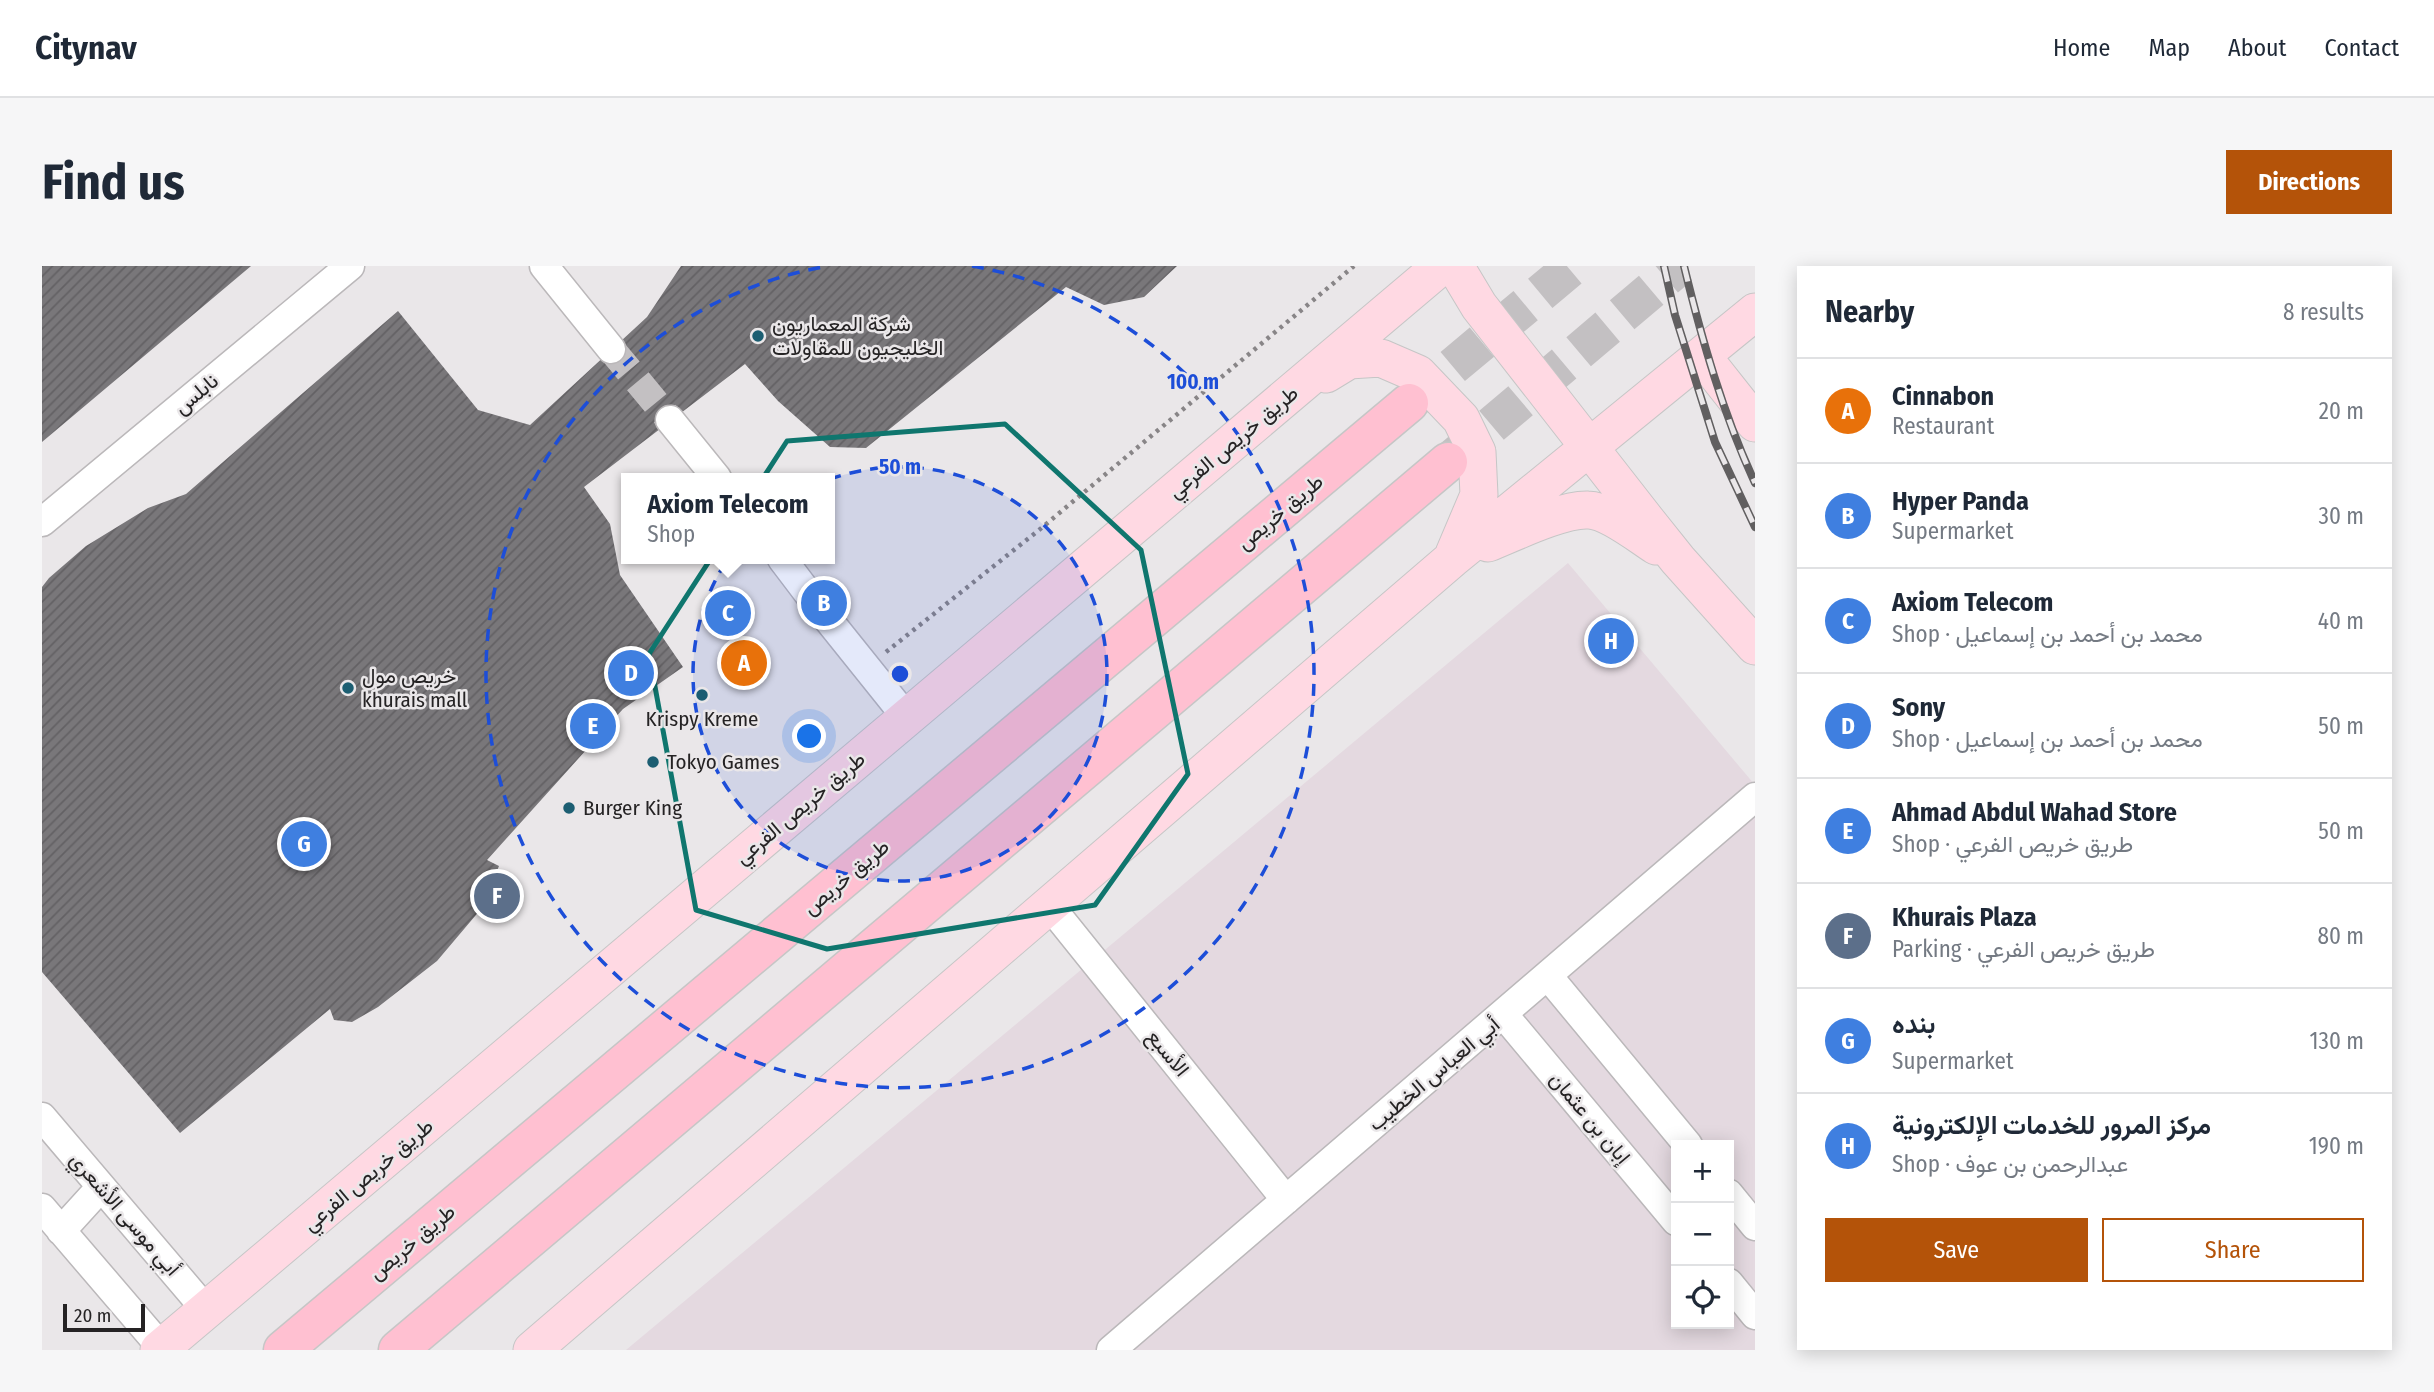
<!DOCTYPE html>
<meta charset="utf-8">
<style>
body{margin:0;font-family:"Fira Sans Condensed",Vazirmatn,sans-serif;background:#f6f6f7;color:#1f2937}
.controls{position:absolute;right:21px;bottom:21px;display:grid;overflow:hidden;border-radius:0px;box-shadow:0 4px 18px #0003}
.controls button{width:63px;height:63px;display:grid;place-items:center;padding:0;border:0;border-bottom:2px solid #e0e1e3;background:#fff;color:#1f2937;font:35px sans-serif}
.scale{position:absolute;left:21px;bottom:18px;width:82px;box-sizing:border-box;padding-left:7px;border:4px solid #252324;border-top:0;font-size:19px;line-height:24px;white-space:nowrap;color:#252324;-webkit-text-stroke:5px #eae7e9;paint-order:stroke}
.you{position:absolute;left:768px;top:471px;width:24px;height:24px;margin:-18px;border:5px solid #fff;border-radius:50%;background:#1a73e8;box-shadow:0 0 0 10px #1a73e833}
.badge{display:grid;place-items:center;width:46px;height:46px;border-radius:50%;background:#b45309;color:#fff;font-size:23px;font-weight:700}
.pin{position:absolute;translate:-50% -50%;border:4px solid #fff;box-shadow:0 2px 7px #0006}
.popup{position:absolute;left:579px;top:207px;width:214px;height:91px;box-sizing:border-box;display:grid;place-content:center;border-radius:0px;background:#fff;filter:drop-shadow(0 2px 5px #0005);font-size:23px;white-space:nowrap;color:#747a83}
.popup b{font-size:26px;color:#1f2937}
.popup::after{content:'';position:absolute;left:50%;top:100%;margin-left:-14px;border:14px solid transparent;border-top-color:#fff}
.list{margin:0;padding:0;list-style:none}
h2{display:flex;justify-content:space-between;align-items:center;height:91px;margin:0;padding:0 28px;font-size:30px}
h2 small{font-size:23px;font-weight:400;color:#747a83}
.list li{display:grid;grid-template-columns:46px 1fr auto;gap:21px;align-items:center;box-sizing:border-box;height:105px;padding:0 28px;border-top:2px solid #e0e1e3}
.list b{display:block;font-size:26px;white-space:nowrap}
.list p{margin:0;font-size:23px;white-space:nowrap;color:#747a83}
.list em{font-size:23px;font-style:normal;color:#747a83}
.actions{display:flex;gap:14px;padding:21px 28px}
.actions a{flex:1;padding:16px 0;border:2px solid #b45309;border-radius:0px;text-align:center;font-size:24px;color:#b45309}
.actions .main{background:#b45309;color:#fff}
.icon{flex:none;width:38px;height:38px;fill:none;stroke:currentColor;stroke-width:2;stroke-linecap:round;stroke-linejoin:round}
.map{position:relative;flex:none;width:1713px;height:1084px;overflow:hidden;border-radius:0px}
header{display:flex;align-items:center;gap:42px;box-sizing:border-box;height:98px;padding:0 35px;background:#fff;border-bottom:2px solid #e0e1e3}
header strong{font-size:33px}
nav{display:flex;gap:38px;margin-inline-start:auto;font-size:24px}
.intro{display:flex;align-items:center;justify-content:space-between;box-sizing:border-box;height:168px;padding:0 42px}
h1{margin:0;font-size:49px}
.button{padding:18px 32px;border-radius:0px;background:#b45309;color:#fff;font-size:24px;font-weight:700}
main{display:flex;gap:42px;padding:0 42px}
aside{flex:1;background:#fff;border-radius:0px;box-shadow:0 4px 18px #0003}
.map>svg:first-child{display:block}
.built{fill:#e4d9e0;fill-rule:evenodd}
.building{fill:url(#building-hatch)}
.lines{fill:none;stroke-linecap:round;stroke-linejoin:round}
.minor-tunnel{stroke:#c3c0c2;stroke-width:28;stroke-dasharray:28 14;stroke-linecap:butt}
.highway-tunnel{stroke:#c3c0c2;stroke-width:38;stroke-dasharray:38 19;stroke-linecap:butt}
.minor-casing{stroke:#bbb8ba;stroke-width:31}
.major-casing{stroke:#c6c6c6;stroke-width:39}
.highway-casing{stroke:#c6c6c6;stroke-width:41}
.path{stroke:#888587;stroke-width:4.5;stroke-dasharray:3.5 5;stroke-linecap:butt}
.minor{stroke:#fff;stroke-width:28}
.major{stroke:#ffd9e3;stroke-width:37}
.highway{stroke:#ffc0d1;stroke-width:38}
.rail-casing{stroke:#615f60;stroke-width:8}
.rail{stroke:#eae7e9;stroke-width:5;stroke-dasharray:16;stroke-linecap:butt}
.marked{fill:none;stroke:#0f766e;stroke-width:5;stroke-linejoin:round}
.ring{fill:none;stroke:#1d4ed8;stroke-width:3.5;stroke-dasharray:12 9}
.poi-dot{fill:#1c5e72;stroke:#eae7e9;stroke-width:2.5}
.labels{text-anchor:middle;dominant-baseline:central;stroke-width:5;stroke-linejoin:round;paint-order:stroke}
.poi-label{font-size:21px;fill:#252324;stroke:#eae7e9;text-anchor:start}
.street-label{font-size:21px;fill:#252324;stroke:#eae7e9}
.centre{fill:#1d4ed8;stroke:#eae7e9;stroke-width:3.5}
.ring-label{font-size:21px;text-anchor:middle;font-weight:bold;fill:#1d4ed8;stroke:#eae7e9;stroke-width:5;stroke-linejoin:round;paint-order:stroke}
</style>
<header>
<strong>Citynav</strong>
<nav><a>Home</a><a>Map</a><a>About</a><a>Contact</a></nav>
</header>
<div class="intro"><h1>Find us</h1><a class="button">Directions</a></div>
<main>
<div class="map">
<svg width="1713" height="1084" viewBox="0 0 1713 1084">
<defs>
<pattern id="building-hatch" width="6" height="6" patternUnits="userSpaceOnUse" patternTransform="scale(1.75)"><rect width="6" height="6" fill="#79777a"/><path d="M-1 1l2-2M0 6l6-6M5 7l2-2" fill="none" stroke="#636164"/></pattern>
</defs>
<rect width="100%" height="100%" fill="#eae7e9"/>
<path class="built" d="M1526 297 1713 519V1084H584ZM1634 879H1687V1058H1634Z"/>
<path class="building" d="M0 0H209L0 176Z
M639 0H1135L1102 31 1062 39 1024 21 824 182 788 181 736 135 703 98 542 221 568 258 578 309 641 401 581 443 445 594 457 600 439 643 395 695 336 741 310 756 292 754 288 743 138 867 0 706V321L7 312 44 280 106 242 144 228 356 45 436 144 488 159 605 51Z"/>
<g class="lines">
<path class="minor-tunnel" d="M569 83 628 154"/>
<path class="highway-tunnel" d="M1367 137 1531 0
M1406 196 1638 0"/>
<g class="minor-casing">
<path id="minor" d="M502 0 569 83
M628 154 675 212
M0 256 308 0
M740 293 784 351 865 452
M1007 639 1244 934
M1506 710 1646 879
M1462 749 1634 955
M0 851 165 1045
M1687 928 1713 960
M0 942 120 1082
M19 965 59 921
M1687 1017 1713 1049
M1069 1084 1713 531"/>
</g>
<g class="major-casing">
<path id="major" d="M1413 0 1437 40 1604 254 1636 294 1713 380
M1660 90 1713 157
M1284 108 1307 94 1339 92 1376 108 1419 153 1435 186 1437 229 1412 288
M1446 277C1471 267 1520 243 1546 244 1566 244 1597 269 1614 280
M117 1084 1399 0
M490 1084 1410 293 1713 46"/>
</g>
<g class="highway-casing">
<path id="highway" d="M241 1084 1367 137
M356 1084 1406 196"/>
</g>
<path class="path" d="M844 386 997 264 1312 0"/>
<use href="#minor" class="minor"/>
<use href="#major" class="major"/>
<use href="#highway" class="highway"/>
<g class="rail-casing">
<path id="rail" d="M1622 0 1633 49 1673 176 1713 261
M1642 0C1660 74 1681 148 1713 217"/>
</g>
<use href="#rail" class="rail"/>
</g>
<path class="marked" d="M963 158 1099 284 1146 508 1053 639 785 683 654 644 607 388 745 175Z"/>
<circle cx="858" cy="408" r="207" fill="#1d4ed8" fill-opacity=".12"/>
<g class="ring">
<circle cx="858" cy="408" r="207"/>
<path d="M930 0A414 414 0 1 1 786 0"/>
</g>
<g class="poi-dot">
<circle cx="716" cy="70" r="7"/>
<circle cx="306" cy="422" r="7"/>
<circle cx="660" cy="429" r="7"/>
<circle cx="611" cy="496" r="7"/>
<circle cx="527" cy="542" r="7"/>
</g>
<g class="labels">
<g class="poi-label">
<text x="730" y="58">شركة المعماريون<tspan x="730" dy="24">الخليجيون للمقاولات</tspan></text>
<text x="320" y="410">خريص مول<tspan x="320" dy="24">khurais mall</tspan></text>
<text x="660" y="453" text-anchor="middle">Krispy Kreme</text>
<text x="625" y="496">Tokyo Games</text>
<text x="541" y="542">Burger King</text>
</g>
<g class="street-label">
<text transform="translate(154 128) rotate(-40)">نابلس</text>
<text transform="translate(1191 176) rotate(-40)">طريق خريص الفرعي</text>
<text transform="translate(1238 246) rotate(-40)">طريق خريص</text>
<text transform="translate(758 542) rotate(-40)">طريق خريص الفرعي</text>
<text transform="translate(804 611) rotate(-40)">طريق خريص</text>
<text transform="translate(1126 787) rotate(51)">الأسبع</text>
<text transform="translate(1392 808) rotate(-40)">أبي العباس الخطيب</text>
<text transform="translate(1548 852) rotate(50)">إبان بن عثمان</text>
<text transform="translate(326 909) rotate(-40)">طريق خريص الفرعي</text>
<text transform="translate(83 948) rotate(49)">أبي موسى الأشعري</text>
<text transform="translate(370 976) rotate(-40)">طريق خريص</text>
</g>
</g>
<circle cx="858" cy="408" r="10" class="centre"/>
<g class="ring-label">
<text x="1151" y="123">100 m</text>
<text x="858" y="208">50 m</text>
</g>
</svg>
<div class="controls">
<button>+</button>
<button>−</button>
<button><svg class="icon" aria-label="locate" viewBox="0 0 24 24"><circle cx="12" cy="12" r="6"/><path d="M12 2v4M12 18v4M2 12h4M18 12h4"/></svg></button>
</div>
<div class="scale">20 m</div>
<div class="you"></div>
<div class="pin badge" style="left:702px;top:397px;background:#e8710a">A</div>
<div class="pin badge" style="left:782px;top:337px;background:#3f7fe0">B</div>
<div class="pin badge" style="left:686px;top:347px;background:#3f7fe0">C</div>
<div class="popup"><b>Axiom Telecom</b>Shop</div>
<div class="pin badge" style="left:589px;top:407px;background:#3f7fe0">D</div>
<div class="pin badge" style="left:551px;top:460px;background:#3f7fe0">E</div>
<div class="pin badge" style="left:455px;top:630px;background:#5c6f8a">F</div>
<div class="pin badge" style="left:262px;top:578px;background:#3f7fe0">G</div>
<div class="pin badge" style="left:1569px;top:375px;background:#3f7fe0">H</div>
</div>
<aside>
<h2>Nearby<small>8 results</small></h2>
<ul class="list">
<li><span class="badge" style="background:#e8710a">A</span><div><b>Cinnabon</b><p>Restaurant</p></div><em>20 m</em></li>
<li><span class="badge" style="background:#3f7fe0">B</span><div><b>Hyper Panda</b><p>Supermarket</p></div><em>30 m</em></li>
<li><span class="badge" style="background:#3f7fe0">C</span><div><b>Axiom Telecom</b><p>Shop · محمد بن أحمد بن إسماعيل</p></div><em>40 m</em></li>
<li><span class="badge" style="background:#3f7fe0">D</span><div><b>Sony</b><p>Shop · محمد بن أحمد بن إسماعيل</p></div><em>50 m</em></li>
<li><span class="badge" style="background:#3f7fe0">E</span><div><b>Ahmad Abdul Wahad Store</b><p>Shop · طريق خريص الفرعي</p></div><em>50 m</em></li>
<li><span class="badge" style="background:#5c6f8a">F</span><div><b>Khurais Plaza</b><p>Parking · طريق خريص الفرعي</p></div><em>80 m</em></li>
<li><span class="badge" style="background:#3f7fe0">G</span><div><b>بنده</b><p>Supermarket</p></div><em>130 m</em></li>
<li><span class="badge" style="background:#3f7fe0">H</span><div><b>مركز المرور للخدمات الإلكترونية</b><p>Shop · عبدالرحمن بن عوف</p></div><em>190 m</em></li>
</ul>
<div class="actions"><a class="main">Save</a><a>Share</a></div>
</aside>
</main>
